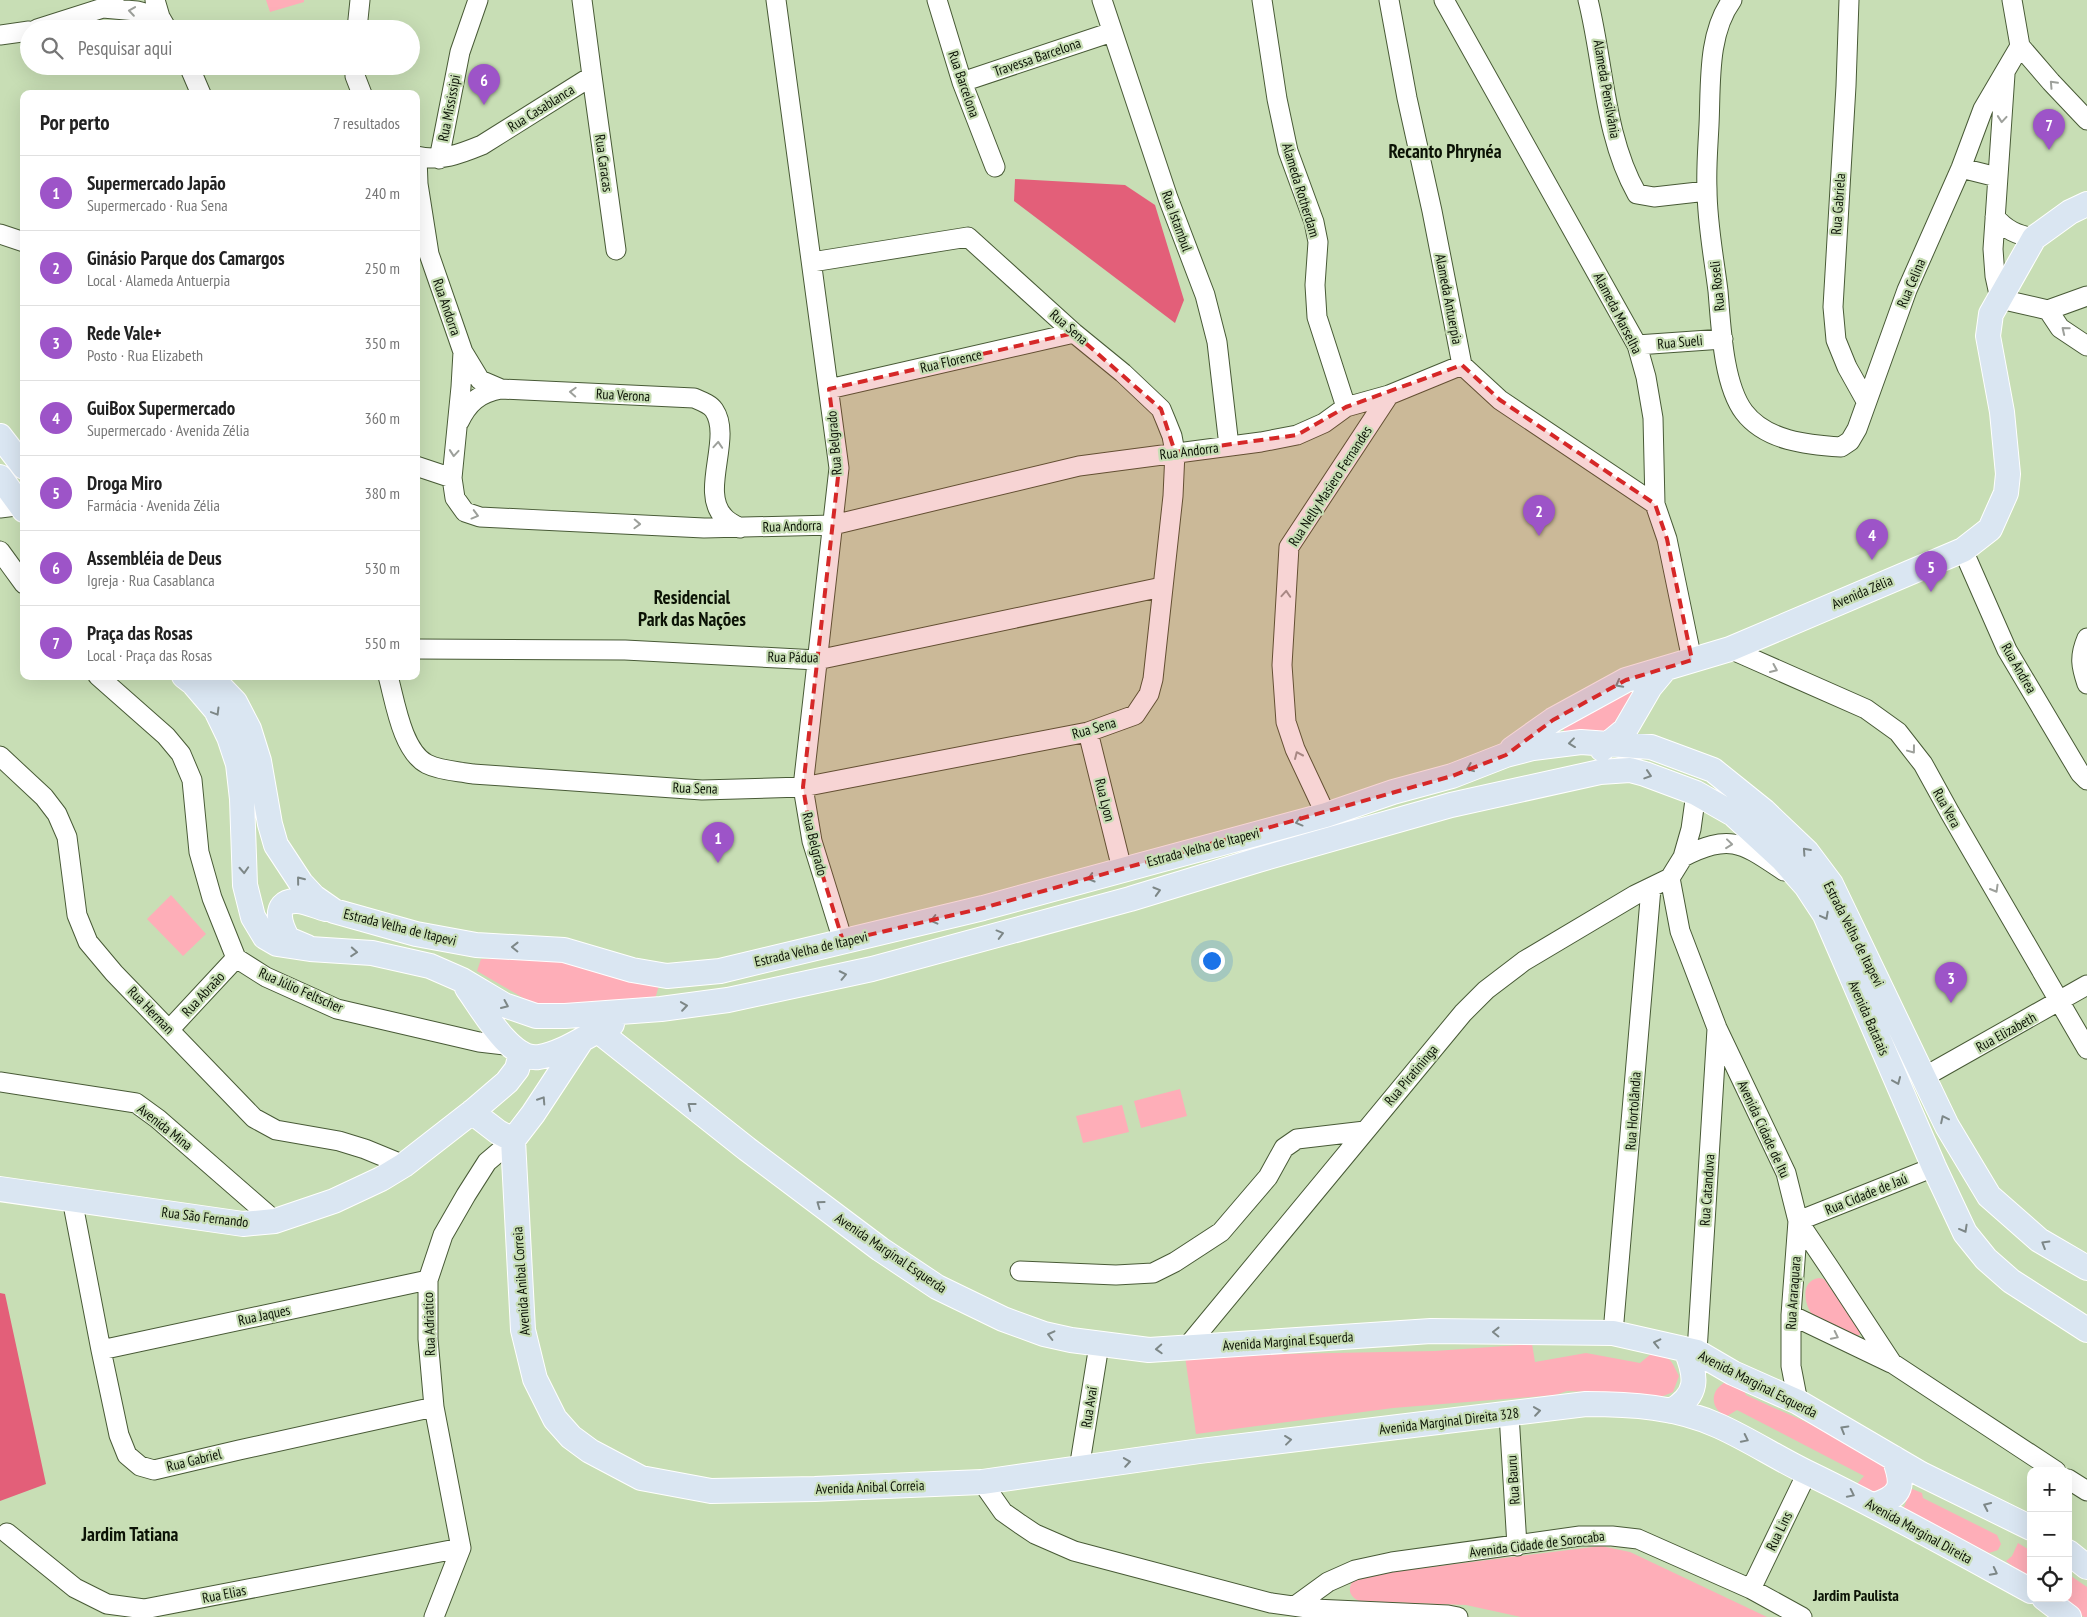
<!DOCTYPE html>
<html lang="pt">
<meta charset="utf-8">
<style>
body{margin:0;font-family:"PT Sans Narrow",sans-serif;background:#f6f6f6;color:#222}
.controls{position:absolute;right:15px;bottom:15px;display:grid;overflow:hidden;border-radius:10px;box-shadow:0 5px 20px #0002}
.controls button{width:45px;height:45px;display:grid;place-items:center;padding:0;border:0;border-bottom:1px solid #e0e0e0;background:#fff;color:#222;font:25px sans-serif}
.you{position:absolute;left:1211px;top:960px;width:18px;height:18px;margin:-12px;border:4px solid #fff;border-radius:50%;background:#1a73e8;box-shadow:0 0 0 8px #1a73e833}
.badge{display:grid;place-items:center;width:32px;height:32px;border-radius:50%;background:#9d54c8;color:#fff;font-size:16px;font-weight:700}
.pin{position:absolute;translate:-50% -41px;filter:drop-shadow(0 1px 2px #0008)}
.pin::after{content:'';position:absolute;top:26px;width:18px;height:15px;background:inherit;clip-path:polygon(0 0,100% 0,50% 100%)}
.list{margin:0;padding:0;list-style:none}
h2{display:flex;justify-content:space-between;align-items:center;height:65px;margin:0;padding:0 20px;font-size:21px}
h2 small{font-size:16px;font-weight:400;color:#767676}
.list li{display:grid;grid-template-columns:32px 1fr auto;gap:15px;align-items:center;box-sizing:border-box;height:75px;padding:0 20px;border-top:1px solid #e0e0e0}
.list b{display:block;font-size:19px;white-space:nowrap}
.list p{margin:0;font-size:16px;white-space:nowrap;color:#767676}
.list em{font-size:16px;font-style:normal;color:#767676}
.icon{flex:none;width:28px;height:28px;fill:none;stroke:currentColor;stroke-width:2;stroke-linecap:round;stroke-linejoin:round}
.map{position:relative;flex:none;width:2087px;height:1617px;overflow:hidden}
.search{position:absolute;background:#fff;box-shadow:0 5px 20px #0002;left:20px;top:20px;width:400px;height:55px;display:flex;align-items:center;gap:12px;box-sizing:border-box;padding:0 18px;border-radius:28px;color:#767676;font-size:19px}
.panel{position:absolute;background:#fff;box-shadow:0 5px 20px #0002;left:20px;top:90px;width:400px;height:590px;border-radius:10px}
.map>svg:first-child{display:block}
.green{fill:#feaeb8}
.forest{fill:#e35f79}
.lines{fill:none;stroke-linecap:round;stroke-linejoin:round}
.minor-casing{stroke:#485a36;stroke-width:21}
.major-casing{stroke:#fff;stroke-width:26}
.minor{stroke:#fff;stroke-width:19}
.major{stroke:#dae6f2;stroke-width:24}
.oneway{stroke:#9da09b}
.oneway2{stroke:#7d8787}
.marked{fill:#d62828;fill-opacity:0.2;stroke:#d62828;stroke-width:4;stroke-dasharray:10 6;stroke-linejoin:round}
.labels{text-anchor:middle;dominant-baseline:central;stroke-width:4.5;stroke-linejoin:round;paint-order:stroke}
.street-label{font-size:14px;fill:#0b1205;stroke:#c8deb5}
.quarter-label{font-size:16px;font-weight:bold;fill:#0b1205;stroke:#c8deb5}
.district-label{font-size:19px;font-weight:bold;fill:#0b1205;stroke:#c8deb5}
</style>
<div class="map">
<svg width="2087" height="1617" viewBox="0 0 2087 1617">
<rect width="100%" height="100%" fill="#c8deb5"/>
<path class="green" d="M266 0H304V2L270 12Z
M1634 691 1609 731H1564L1563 724Z
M171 895 206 934 183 956 147 919Z
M481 959H551L660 982 655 999 542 1009 477 971Z
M1180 1089 1187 1116 1141 1128 1134 1101Z
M1122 1105 1129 1132 1083 1143 1076 1116Z
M1819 1278 1824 1279 1860 1330V1334L1856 1338C1845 1333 1829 1329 1819 1322 1805 1312 1797 1281 1819 1278Z
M1532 1344 1535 1362 1586 1353 1640 1363 1651 1354C1672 1357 1670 1359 1679 1376L1673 1392C1663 1396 1654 1401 1645 1394L1567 1391 1555 1395 1393 1408 1196 1434 1185 1356 1435 1351Z
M1726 1382 1742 1386 1746 1395C1774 1409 1873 1448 1888 1471 1891 1475 1889 1480 1888 1485L1880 1491H1871L1857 1484 1864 1476 1737 1410 1727 1416C1710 1410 1709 1390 1726 1382Z
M1910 1488 1922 1493 1923 1498 1997 1535 2001 1544 1998 1550 1989 1553 1914 1514 1908 1517 1900 1512 1905 1505Z
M2018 1543 2031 1551V1580L2006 1561 2012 1556Z
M1601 1546 1630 1552 1767 1617H1521L1466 1605 1359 1601C1346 1595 1348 1584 1358 1576Z
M2068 1574 2087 1587V1617H2084L2057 1598H2068Z"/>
<path class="forest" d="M1015 179 1125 185 1155 205 1184 300 1175 323 1014 201Z
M0 1293 5 1294 46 1484 0 1501Z"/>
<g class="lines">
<g class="minor-casing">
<path id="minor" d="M155 0 160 17 167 29
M776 0 839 468 803 787 812 841 843 941
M937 0 962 82 995 167
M1102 0 1168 198 1205 295 1217 342 1229 446
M1262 0 1277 99 1288 151 1314 222 1318 242 1315 285 1317 317 1346 407
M1389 0 1407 98 1432 211 1462 365 1500 400 1655 504
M1444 0 1637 345 1646 377 1653 418 1655 504 1667 539 1692 660
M1588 0C1604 64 1604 136 1637 194L1654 197 1707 191
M1732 0C1707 34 1711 85 1709 125 1708 146 1706 168 1707 189 1707 223 1714 258 1718 291 1721 326 1723 384 1744 412 1766 441 1808 445 1841 447L1850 441 1857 429 1907 290 1961 168 1983 109 2020 46
M1849 0 1846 86 1833 307 1836 340 1847 367 1866 401
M2012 0 2020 46
M103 8 137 11 160 17
M37 29 103 8 114 0
M357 29 360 0
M0 35 29 31
M2020 46 2051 82 2087 120
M189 66 201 94
M355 66V76L362 94
M2005 74 1993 249 1995 276 2000 299 2048 310 2060 328 2087 346
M592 76 616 250
M962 82 1112 32
M416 156C440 162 460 154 482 145L592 76 582 0
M417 157 418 184 429 254 463 352 461 387 452 478 455 498 465 512 480 517 704 528 833 525 1079 466 1261 442 1297 435 1324 423 1346 407 1389 395 1462 365
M439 159 460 52 478 0
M1961 168 1997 177
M1995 217C2006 230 2017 235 2034 238
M0 234 24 242
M2048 310 2087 296
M1637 345 1723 339
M463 352 480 380 501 389 694 398C701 401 710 404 714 410 733 438 699 492 724 517 728 522 735 525 740 528
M829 389 1074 333
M459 422C468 403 479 393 501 389
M416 466 452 478
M0 508 24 505
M1963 550 2007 650 2080 773 2087 780
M0 551 24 584
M2087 638C2079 657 2081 666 2087 684
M416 649 625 650 817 660 1162 587
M1730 649 1866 709 1898 732 1923 764 1950 813 2087 1049
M98 676 166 736 181 754 192 780 199 852 212 898 236 958 266 977 337 1009 479 1042 512 1046
M388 676C395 701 402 751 427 764 441 771 458 771 473 774L702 790 803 787 1088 732 1135 715 1149 694 1153 679 1173 496 1175 452 1172 436 1166 421 1161 409 1123 373 1074 333 968 237 812 262
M1088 732 1122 869
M0 756 44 797 57 814 67 837 77 915 88 942 114 973 254 1118 276 1130 339 1141 365 1149 404 1165
M1326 815 1295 749 1286 722 1282 665 1289 547 1389 395
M1683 857C1731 833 1742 843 1784 871
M1670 878 1680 931 1717 1028 1786 1173 1798 1221 1829 1267 1892 1363 2056 1471
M169 1030 236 958
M1924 1077 2087 985
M0 1082 136 1103 158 1119 275 1221
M72 1199 101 1350 119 1435 127 1455 140 1466 154 1470 239 1450 434 1407
M1798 1221 1934 1167
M1020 1271 1116 1275 1153 1273 1175 1262 1221 1232 1268 1177 1284 1148 1297 1139 1365 1131
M1791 1315 1891 1363
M1613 1333 1651 888
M1186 1348 1463 1013 1486 990 1524 961 1635 895 1670 878 1683 857 1691 829 1696 793
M101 1350 428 1280
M1697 1352 1717 1029
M1798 1402 1791 1366V1315L1798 1221
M1509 1414 1517 1546
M1079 1469 1099 1345
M2068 1479 2087 1491
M982 1482 1003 1512 1020 1524 1035 1534 1074 1551 1271 1603 1314 1609 1448 1615 1458 1617
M7 1533 75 1588 107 1604 144 1609 461 1548
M1751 1589 1807 1473
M1295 1606 1328 1582 1355 1570 1392 1562 1580 1536H1612L1638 1539 1751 1589 1802 1617
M434 1617 461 1548 434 1407 428 1339V1280L443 1235 466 1195 487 1162 513 1140"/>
</g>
<g class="major-casing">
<path id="major" d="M0 436 24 467
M0 477 24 510
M184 676 193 683 216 710 229 737 238 764 242 799 245 885 253 917 265 937 277 944 310 949 372 953 430 966 462 980 504 1005 536 1016H565L661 1009 728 1000 872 969 1130 899 1258 860 1451 805 1600 772 1630 770 1645 774 1696 793 1733 814 1783 860 1806 886 1825 915 1934 1167 1965 1233 1986 1259 2011 1281 2087 1330
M210 676 235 702 249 729 259 761 270 824 276 845 301 883 314 897 334 911 416 934 476 945 564 950 632 970 667 976 720 971 983 908 1326 815 1393 792 1452 776 1506 755 1533 748 1581 742 1651 747 1713 770 1764 811 1807 852 1831 884 1947 1126 1989 1196 2039 1240 2087 1268
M1512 749 1553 720 1626 680 1730 649 1963 550 1990 529 2006 493 2008 474 2002 412 1988 336 1991 314 2034 238 2070 212 2087 204
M1602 749 1625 730 1650 687 1665 669
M307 947 288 939C281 927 271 902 295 901 304 900 317 907 326 909
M467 988C481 1007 511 1062 539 1057 565 1053 588 1034 612 1024
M597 1030 747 1149 880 1249 937 1287 1003 1319 1044 1334 1071 1340 1149 1350 1431 1331 1613 1333 1697 1352 1733 1373 1798 1402 1921 1474 2031 1528
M472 1112 498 1132 513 1140
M513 1140 523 1330 535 1379 555 1419 571 1437 590 1451 641 1478 711 1491 815 1489 982 1482 1200 1451 1586 1404C1631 1404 1678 1407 1719 1426 1750 1440 1777 1458 1806 1472 1883 1509 1956 1550 2031 1591
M513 1140 533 1114 581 1041
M0 1189 243 1224 275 1221 334 1201 381 1179 404 1165 472 1112 507 1082 517 1069 521 1053
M1671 1411C1699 1395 1697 1377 1686 1350
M1875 1505C1903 1495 1904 1485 1894 1458
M2068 1552 2087 1567
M2044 1598 2069 1617"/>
</g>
<use href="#minor" class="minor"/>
<use href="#major" class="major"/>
</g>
<defs><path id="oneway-chevron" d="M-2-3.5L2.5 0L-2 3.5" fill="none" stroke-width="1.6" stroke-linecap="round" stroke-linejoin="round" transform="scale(1.25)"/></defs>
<g class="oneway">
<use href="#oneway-chevron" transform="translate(132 11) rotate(-172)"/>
<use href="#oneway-chevron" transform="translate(2053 84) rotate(-133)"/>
<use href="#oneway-chevron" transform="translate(2002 119) rotate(95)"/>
<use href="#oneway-chevron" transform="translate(2065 330) rotate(-141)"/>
<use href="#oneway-chevron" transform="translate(573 392) rotate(-177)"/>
<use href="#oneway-chevron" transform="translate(718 445) rotate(-86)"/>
<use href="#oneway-chevron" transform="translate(454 453) rotate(95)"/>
<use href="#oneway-chevron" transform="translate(475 515) rotate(15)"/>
<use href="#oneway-chevron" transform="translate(637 524) rotate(2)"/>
<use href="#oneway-chevron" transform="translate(1286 594) rotate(-86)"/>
<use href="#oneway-chevron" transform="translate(1774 669) rotate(24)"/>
<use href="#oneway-chevron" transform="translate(1912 750) rotate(53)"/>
<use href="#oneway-chevron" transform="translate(1298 755) rotate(-114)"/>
<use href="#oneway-chevron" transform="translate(1729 844) rotate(6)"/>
<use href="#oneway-chevron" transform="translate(1995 889) rotate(60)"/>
<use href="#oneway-chevron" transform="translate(1835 1336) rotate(26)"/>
</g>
<g class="oneway2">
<use href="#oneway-chevron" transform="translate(1619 684) rotate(152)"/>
<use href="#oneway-chevron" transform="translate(216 712) rotate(59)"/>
<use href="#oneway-chevron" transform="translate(1572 743) rotate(173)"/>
<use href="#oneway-chevron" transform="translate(1470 768) rotate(158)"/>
<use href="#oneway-chevron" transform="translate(1648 775) rotate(18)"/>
<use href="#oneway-chevron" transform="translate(1299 822) rotate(165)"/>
<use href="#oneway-chevron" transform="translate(1806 851) rotate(-132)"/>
<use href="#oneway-chevron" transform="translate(244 870) rotate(87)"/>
<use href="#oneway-chevron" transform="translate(1091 878) rotate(164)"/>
<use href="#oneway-chevron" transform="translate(300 880) rotate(-129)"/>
<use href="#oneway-chevron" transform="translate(1157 891) rotate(-16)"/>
<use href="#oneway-chevron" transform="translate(1825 916) rotate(62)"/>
<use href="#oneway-chevron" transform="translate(934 920) rotate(166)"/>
<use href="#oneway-chevron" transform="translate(1000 934) rotate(-15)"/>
<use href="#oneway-chevron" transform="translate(515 947) rotate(-179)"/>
<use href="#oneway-chevron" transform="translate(354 952) rotate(4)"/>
<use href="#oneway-chevron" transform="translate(843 975) rotate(-12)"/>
<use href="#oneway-chevron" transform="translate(505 1005) rotate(24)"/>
<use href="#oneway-chevron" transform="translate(684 1006) rotate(-8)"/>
<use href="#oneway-chevron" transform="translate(1897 1081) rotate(67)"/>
<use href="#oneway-chevron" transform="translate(542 1100) rotate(-57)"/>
<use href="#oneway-chevron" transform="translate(691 1106) rotate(-142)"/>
<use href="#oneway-chevron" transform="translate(1944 1119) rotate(-116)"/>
<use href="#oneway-chevron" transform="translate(820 1204) rotate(-144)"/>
<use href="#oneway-chevron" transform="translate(1964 1229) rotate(61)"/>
<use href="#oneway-chevron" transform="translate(2045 1244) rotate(-149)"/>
<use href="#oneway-chevron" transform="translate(1496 1332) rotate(-179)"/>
<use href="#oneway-chevron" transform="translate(1051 1335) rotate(-166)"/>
<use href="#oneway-chevron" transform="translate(1657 1343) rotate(-167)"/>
<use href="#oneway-chevron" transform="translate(1159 1349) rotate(177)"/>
<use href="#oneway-chevron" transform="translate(1537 1411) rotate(-8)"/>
<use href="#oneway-chevron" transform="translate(1844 1429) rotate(-150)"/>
<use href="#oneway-chevron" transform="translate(1745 1439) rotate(26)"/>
<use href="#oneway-chevron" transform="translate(1288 1440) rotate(-7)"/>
<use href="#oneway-chevron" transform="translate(1127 1462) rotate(-9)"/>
<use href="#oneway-chevron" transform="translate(1851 1494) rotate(26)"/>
<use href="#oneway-chevron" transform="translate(1987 1506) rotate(-155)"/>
<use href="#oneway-chevron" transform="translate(1994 1572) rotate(27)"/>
</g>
<path class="marked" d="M1074 333 1161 409 1175 452 1297 435 1346 407 1462 365 1500 400 1655 504 1667 539 1692 660 1626 680 1553 720 1506 755 1452 776 983 908 843 941 812 841 803 787 839 468 829 389Z"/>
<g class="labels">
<g class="street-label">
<text transform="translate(1037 57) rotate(-19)">Travessa Barcelona</text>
<text transform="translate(964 84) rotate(71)">Rua Barcelona</text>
<text transform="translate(1607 89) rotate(80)">Alameda Pensilvânia</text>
<text transform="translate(449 108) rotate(-79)">Rua Mississipi</text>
<text transform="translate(541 108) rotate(-32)">Rua Casablanca</text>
<text transform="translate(604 163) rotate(82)">Rua Caracas</text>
<text transform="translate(1301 190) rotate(73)">Alameda Rotherdam</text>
<text transform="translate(1838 204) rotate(-86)">Rua Gabriela</text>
<text transform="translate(1177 221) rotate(70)">Rua Istambul</text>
<text transform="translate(1911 283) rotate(-67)">Rua Celina</text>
<text transform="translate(1717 286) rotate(-96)">Rua Roseli</text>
<text transform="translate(1449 299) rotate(79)">Alameda Antuerpia</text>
<text transform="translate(447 307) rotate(71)">Rua Andorra</text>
<text transform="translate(1618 313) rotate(63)">Alameda Marselha</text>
<text transform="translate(1069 327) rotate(41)">Rua Sena</text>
<text transform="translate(1680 342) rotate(-5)">Rua Sueli</text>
<text transform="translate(951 361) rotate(-13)">Rua Florence</text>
<text transform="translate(623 395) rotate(3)">Rua Verona</text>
<text transform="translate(834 443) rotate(-95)">Rua Belgrado</text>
<text transform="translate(1189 451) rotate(-7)">Rua Andorra</text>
<text transform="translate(1330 486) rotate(-57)">Rua Nelly Masiero Fernandes</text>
<text transform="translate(792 526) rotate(-2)">Rua Andorra</text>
<text transform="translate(1862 592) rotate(-23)">Avenida Zélia</text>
<text transform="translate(793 657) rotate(1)">Rua Pádua</text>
<text transform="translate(2019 668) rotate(60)">Rua Andrea</text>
<text transform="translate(1094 728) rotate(-16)">Rua Sena</text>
<text transform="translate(695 788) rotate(2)">Rua Sena</text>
<text transform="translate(1105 800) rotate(76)">Rua Lyon</text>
<text transform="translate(1947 808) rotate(61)">Rua Vera</text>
<text transform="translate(815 844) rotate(76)">Rua Belgrado</text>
<text transform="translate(1203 847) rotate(-15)">Estrada Velha de Itapevi</text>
<text transform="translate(400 927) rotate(14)">Estrada Velha de Itapevi</text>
<text transform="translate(1854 934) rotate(63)">Estrada Velha de Itapevi</text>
<text transform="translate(811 949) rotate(-13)">Estrada Velha de Itapevi</text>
<text transform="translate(301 990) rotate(24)">Rua Júlio Feltscher</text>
<text transform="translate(203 994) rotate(-47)">Rua Abraão</text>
<text transform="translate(151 1010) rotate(46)">Rua Herman</text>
<text transform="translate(1869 1018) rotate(66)">Avenida Batatais</text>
<text transform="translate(2006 1032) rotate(-29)">Rua Elizabeth</text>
<text transform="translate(1411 1075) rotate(-50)">Rua Piratininga</text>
<text transform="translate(1633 1111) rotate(-86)">Rua Hortolândia</text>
<text transform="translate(165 1127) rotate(38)">Avenida Mina</text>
<text transform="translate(1764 1129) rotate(65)">Avenida Cidade de Itu</text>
<text transform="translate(1707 1190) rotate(-86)">Rua Catanduva</text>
<text transform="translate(1866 1194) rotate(-22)">Rua Cidade de Jaú</text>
<text transform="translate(205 1217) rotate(7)">Rua São Fernando</text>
<text transform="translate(891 1253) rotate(34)">Avenida Marginal Esquerda</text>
<text transform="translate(521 1281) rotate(-94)">Avenida Anibal Correia</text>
<text transform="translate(1793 1293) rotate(-86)">Rua Araraquara</text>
<text transform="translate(264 1315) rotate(-12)">Rua Jaques</text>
<text transform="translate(429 1324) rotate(-92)">Rua Adriatico</text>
<text transform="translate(1288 1341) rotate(-4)">Avenida Marginal Esquerda</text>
<text transform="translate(1758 1384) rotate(27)">Avenida Marginal Esquerda</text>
<text transform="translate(1089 1407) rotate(-81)">Rua Avaí</text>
<text transform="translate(1449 1421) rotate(-7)">Avenida Marginal Direita 328</text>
<text transform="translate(194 1460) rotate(-14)">Rua Gabriel</text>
<text transform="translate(1513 1480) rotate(-94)">Rua Bauru</text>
<text transform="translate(870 1487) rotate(-2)">Avenida Anibal Correia</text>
<text transform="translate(1779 1531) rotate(-64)">Rua Lins</text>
<text transform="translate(1919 1531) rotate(29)">Avenida Marginal Direita</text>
<text transform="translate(1537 1544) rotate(-7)">Avenida Cidade de Sorocaba</text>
<text transform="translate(224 1594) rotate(-11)">Rua Elias</text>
</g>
<g class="quarter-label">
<text x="1856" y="1595">Jardim Paulista</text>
</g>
<g class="district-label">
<text x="1445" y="151">Recanto Phrynéa</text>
<text x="692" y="597">Residencial<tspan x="692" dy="22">Park das Nações</tspan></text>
<text x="130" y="1534">Jardim Tatiana</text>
</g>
</g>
</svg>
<div class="controls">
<button>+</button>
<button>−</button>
<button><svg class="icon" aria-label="locate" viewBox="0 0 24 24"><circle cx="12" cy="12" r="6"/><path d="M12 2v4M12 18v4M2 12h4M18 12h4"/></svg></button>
</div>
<div class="you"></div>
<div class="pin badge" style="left:718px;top:863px">1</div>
<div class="pin badge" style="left:1539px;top:536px">2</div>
<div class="pin badge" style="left:1951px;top:1003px">3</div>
<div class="pin badge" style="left:1872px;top:560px">4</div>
<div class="pin badge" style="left:1931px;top:592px">5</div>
<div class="pin badge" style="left:484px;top:105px">6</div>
<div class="pin badge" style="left:2049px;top:150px">7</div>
<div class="search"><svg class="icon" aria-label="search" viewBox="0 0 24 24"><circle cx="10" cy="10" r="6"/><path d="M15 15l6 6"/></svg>Pesquisar aqui</div>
<section class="panel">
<h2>Por perto<small>7 resultados</small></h2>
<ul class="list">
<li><span class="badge">1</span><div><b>Supermercado Japão</b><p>Supermercado · Rua Sena</p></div><em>240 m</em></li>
<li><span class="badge">2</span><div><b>Ginásio Parque dos Camargos</b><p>Local · Alameda Antuerpia</p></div><em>250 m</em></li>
<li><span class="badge">3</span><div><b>Rede Vale+</b><p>Posto · Rua Elizabeth</p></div><em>350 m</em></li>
<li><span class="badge">4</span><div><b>GuiBox Supermercado</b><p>Supermercado · Avenida Zélia</p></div><em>360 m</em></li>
<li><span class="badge">5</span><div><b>Droga Miro</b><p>Farmácia · Avenida Zélia</p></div><em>380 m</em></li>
<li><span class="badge">6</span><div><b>Assembléia de Deus</b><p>Igreja · Rua Casablanca</p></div><em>530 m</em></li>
<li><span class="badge">7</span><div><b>Praça das Rosas</b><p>Local · Praça das Rosas</p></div><em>550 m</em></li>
</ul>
</section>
</div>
